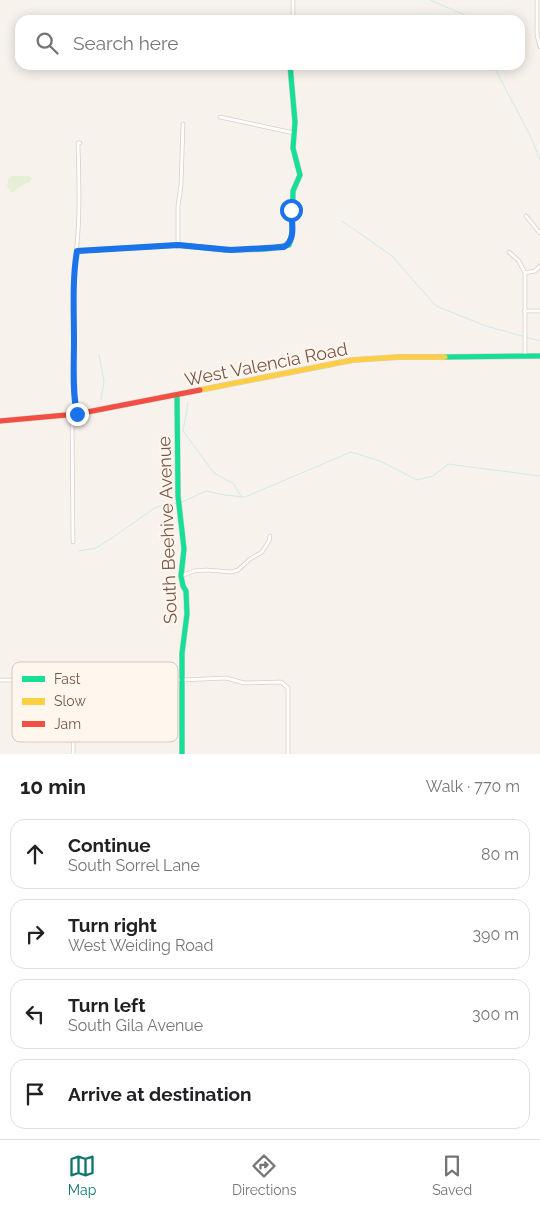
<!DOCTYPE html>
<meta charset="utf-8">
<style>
body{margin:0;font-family:Raleway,sans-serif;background:#f6f6f6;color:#202124}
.stop{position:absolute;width:15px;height:15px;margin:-11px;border:4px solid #1a73e8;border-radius:50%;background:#fff}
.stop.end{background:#1a73e8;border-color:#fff;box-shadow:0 1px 5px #0008}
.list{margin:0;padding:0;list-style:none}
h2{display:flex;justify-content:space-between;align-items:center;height:65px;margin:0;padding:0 20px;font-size:21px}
h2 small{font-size:16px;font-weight:400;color:#757577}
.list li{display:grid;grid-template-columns:32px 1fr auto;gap:15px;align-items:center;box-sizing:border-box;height:70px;margin:0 10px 10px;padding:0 10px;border:1px solid #e0e0e0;border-radius:15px}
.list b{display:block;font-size:19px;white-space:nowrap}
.list p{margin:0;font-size:16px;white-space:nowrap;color:#757577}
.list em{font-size:16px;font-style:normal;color:#757577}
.icon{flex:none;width:28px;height:28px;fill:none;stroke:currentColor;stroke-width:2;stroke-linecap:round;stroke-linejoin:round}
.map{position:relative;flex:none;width:540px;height:754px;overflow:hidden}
.search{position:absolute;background:#fff;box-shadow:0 2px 12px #0003;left:15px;right:15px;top:15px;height:55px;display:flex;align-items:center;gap:12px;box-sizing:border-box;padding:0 18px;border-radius:15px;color:#757577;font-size:19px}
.sheet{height:385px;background:#fff}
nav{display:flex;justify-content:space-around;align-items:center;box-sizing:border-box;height:70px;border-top:1px solid #e0e0e0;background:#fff;font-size:14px;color:#757577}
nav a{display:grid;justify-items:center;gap:2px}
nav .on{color:#0f766e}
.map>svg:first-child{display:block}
.green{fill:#e6efd6}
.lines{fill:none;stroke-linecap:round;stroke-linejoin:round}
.stream{stroke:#cdeaea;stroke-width:1}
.street-casing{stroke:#d7cec8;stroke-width:4.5}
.fast-casing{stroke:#d8cec8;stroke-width:6}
.slow-casing{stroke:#d8cec8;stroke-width:6}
.jam-casing{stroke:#d8cec8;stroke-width:6}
.street{stroke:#fefdfc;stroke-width:3}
.fast{stroke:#16e098;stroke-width:5}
.slow{stroke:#ffcf43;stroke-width:5}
.jam{stroke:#f24e42;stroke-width:5}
.route{stroke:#1a73e8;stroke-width:6}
.labels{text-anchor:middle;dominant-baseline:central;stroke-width:4;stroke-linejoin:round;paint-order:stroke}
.street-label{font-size:18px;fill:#795649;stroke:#fff7ee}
.key{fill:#fff7ee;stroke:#d7c7bc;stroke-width:1}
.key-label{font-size:14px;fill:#795649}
</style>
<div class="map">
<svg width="540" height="754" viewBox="0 0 540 754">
<rect width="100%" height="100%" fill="#f8f2ec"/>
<path class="green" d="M12 176H29L32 178 30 182 21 186 12 193 7 186 9 177Z"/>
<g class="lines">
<path class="stream" d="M430 0 465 15 468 20
M493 65 531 137 540 160
M342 221 392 256 436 306 486 326 540 341
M99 355 104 381 101 400
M188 403 183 431 214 473 234 484 241 496
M182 502 206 491 224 495 245 497 351 452 380 461 417 480 433 476 448 464 540 476
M79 551 96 548 109 540 156 507 178 503"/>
<g class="street-casing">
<path id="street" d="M293 0V20
M537 0V35L540 47
M220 117 294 133
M526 216 540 233
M178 245V206L181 185 183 124
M509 252 519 261 525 273V356
M525 273 535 271 540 266
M524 311H540
M77 414 74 401V267C81 226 79 184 78 143H80
M72 415 73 542
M181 576 194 571 206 570 232 572 238 570 250 559 262 552 269 541 270 536
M0 680 75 681 143 677 182 680 226 678 244 683 281 682 288 688V754
M73 754 75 681"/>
</g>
<g class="fast-casing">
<path id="fast" d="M77 251 178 245 226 250 266 249 289 245 292 236 293 191 300 175 293 148 295 122 290 65
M445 357 540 356
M177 396 178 496 184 549 181 576 183 586 186 591 187 614 182 653V754"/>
</g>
<g class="slow-casing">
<path id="slow" d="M200 390 353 360 399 357H445"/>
</g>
<g class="jam-casing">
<path id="jam" d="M0 421 77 414 200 390"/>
</g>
<use href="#street" class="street"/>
<use href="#fast" class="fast"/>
<use href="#slow" class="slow"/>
<use href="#jam" class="jam"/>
</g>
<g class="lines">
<path class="route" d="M77 414C72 390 74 365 74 341 74 311 72 280 77 251L178 245 231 250 284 247C296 240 292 223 291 210"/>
</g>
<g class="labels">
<g class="street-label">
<text transform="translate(266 364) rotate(-11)">West Valencia Road</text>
<text transform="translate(167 530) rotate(-92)">South Beehive Avenue</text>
</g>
</g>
<rect x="12" y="662" width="166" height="80" rx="8" class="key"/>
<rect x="22" y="676" width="23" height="6" fill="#16e098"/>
<rect x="22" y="698" width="23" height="7" fill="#ffcf43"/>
<rect x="22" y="721" width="23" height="6" fill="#f24e42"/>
<g class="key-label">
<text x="54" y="684">Fast</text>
<text x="54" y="706">Slow</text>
<text x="54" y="729">Jam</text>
</g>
</svg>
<div class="stop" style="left:291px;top:210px"></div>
<div class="stop end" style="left:77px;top:414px"></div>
<div class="search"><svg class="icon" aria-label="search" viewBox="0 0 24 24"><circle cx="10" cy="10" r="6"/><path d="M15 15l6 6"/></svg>Search here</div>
</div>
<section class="sheet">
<h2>10 min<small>Walk · 770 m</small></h2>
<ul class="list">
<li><svg class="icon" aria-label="ahead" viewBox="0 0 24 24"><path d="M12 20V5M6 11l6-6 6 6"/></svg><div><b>Continue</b><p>South Sorrel Lane</p></div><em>80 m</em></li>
<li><svg class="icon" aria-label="right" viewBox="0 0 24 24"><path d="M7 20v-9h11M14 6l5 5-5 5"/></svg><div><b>Turn right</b><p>West Weiding Road</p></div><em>390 m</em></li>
<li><svg class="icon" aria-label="left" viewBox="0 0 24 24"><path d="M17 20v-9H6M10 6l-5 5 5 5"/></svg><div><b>Turn left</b><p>South Gila Avenue</p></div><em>300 m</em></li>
<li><svg class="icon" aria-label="arrive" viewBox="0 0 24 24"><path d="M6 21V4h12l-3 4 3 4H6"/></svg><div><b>Arrive at destination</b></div></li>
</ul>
</section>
<nav>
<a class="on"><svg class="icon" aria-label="map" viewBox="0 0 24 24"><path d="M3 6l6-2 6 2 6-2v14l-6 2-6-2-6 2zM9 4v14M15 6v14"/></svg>Map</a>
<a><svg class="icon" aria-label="directions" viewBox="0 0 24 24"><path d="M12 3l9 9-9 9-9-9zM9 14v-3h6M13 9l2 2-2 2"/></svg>Directions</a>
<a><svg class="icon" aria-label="saved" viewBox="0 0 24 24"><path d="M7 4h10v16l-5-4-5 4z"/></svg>Saved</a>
</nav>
